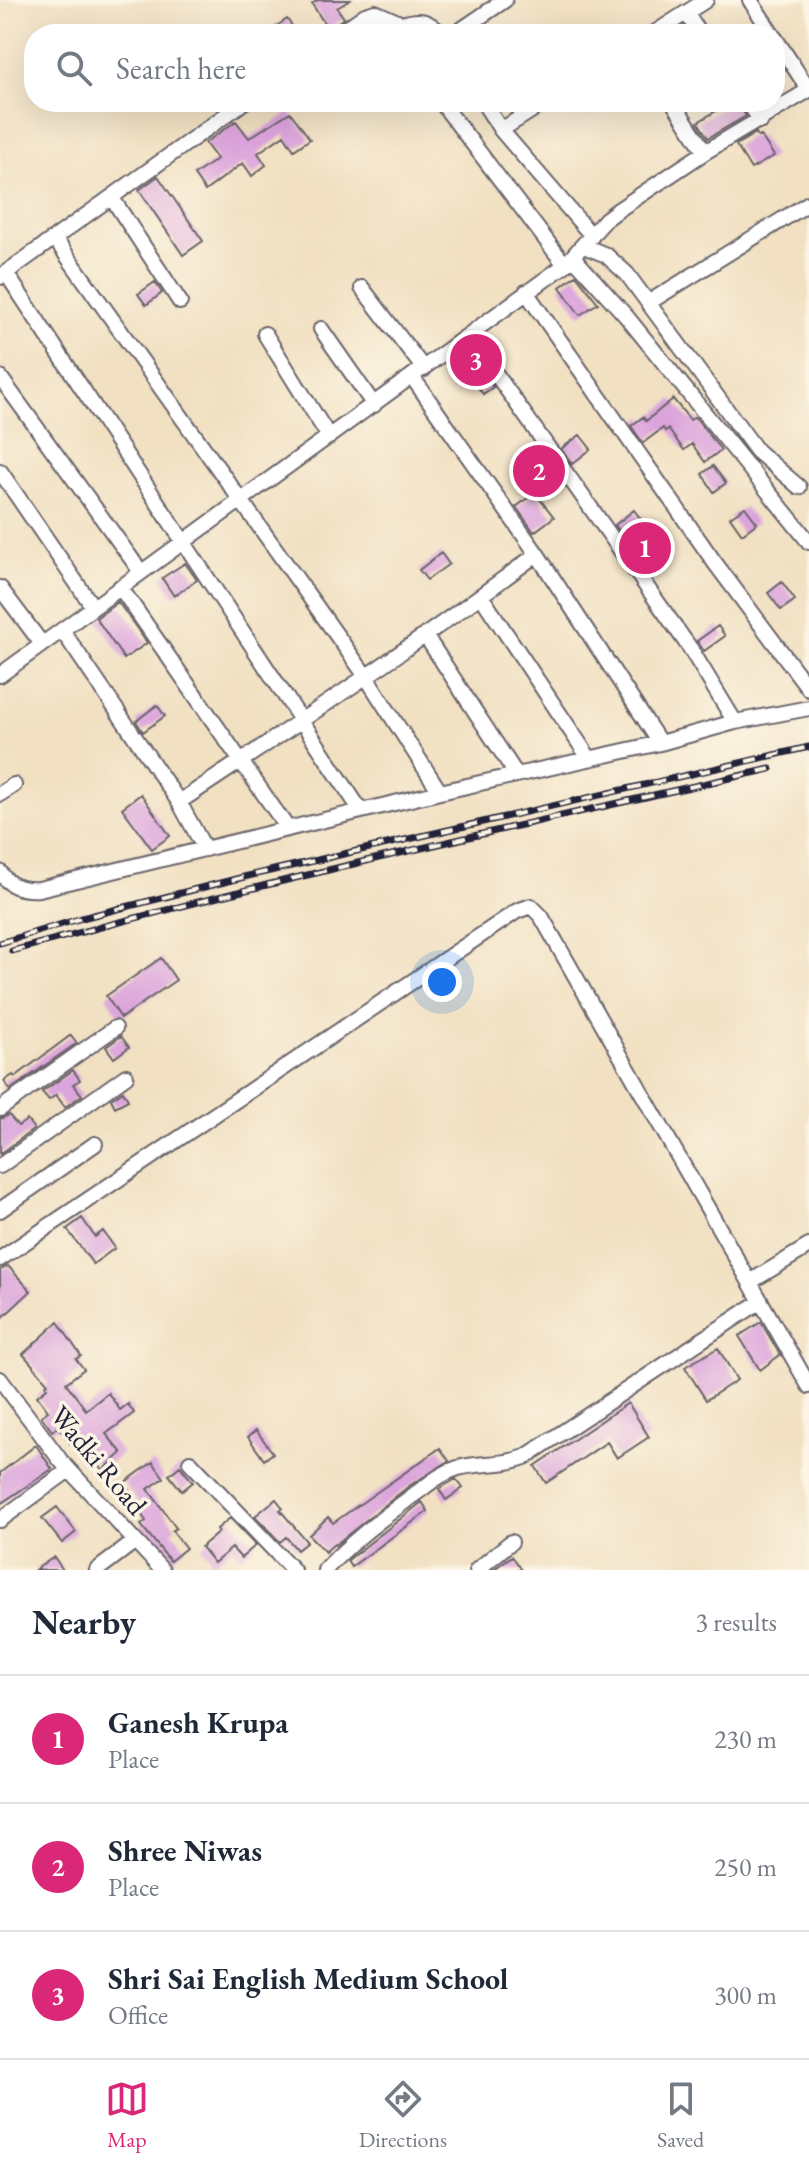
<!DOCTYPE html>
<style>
body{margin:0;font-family:"EB Garamond",serif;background:#f2f2f3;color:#1f2937}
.you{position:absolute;left:442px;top:982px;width:28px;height:28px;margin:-20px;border:6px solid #fff;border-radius:50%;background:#1a73e8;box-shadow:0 0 0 12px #1a73e833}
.badge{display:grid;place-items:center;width:52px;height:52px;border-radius:50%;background:#db2777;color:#fff;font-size:26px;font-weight:700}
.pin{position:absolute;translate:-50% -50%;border:4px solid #fff;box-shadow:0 2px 8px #0006}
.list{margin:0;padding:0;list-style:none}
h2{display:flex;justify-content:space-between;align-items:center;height:104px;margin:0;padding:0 32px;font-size:34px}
h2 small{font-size:26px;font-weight:400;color:#747a83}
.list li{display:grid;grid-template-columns:52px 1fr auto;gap:24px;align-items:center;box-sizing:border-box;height:128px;padding:0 32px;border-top:2px solid #e0e1e3}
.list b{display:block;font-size:30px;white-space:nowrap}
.list p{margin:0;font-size:26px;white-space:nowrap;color:#747a83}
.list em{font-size:26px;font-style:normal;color:#747a83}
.icon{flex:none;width:44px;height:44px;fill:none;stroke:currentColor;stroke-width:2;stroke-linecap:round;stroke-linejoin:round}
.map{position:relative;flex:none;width:809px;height:1570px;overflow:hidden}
.search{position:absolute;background:#fff;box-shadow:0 8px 32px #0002;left:24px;right:24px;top:24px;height:88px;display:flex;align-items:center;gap:20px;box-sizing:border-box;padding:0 28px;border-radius:32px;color:#747a83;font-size:30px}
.sheet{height:488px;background:#fff}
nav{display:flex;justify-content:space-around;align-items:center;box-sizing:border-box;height:112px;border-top:2px solid #e0e1e3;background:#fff;font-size:22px;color:#747a83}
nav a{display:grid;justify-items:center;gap:4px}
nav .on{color:#db2777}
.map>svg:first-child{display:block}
.building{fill:#dca4dc}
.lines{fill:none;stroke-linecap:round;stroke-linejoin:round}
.minor-casing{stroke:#6a646a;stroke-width:18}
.minor{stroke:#fff;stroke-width:14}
.rail-casing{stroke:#22223b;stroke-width:7}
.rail{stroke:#fcf5e5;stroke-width:4;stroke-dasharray:12;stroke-linecap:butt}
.labels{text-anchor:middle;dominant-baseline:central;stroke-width:7;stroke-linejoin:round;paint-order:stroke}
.street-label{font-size:28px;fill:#22223b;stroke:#fcf5e5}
</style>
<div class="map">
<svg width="809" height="1570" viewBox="0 0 809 1570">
<rect width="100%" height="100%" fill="#fcf5e5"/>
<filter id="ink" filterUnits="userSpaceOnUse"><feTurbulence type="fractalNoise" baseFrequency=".0125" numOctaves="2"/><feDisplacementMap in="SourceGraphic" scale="16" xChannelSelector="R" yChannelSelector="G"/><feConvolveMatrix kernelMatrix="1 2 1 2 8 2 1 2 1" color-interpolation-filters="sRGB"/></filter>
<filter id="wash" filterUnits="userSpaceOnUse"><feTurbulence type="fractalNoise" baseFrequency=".006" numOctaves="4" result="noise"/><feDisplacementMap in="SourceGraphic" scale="32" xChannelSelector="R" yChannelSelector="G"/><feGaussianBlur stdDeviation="1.8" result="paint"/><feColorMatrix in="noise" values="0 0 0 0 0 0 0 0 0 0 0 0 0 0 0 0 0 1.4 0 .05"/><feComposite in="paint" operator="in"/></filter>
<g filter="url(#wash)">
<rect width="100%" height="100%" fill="#f1e0c1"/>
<g id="blocks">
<path class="building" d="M318 0H350L337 8 344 18 328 29 312 4Z
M287 19 298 34H265Z
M731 102H737L746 116 708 138 698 122Z
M290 112 310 139 294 150 284 135 258 153 266 165 252 176 243 163 205 191 194 175 217 159 205 143 236 121 249 138Z
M756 133 758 137 761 136 774 156 751 169 736 145Z
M158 176 203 241 183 255 139 190Z
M576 275 598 303 580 315 560 287Z
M155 282 162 293 146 305 138 294Z
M469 353 493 387 483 394 469 375 464 379 454 365Z
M673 399 690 420 695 417 721 450 705 462 692 444 684 450 668 429 665 431 663 428 643 443 631 426 643 417 646 421Z
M580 435 591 449 572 464 561 449Z
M537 450 553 472 532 488 521 473 524 471 518 463Z
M713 466 726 483 714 492 702 474Z
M535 493 554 517 534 532 516 507Z
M745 507 757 523 742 534 730 517Z
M634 510 660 545 640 560 615 525Z
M441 553 449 564 427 580 419 570Z
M185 563 197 580 174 596 162 578Z
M782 582 795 600 781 610 768 593Z
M118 602 147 643 124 659 96 618Z
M718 626 725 636 704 651 697 641Z
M157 705 165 716 143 732 136 721Z
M141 794 170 836 152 849 122 808Z
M161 958 176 980 121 1018 106 996Z
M71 1035 77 1043 10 1090 4 1081 13 1075 15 1077Z
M121 1036 129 1047 114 1058 106 1047Z
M73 1070 80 1080 73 1084 82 1095 65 1107 56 1095 49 1100 42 1092Z
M123 1091 128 1100 115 1107 111 1099Z
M9 1115 18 1126 27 1120 34 1129 0 1154V1119Z
M82 1218 95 1237 103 1231 115 1248 93 1264 67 1229Z
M8 1266 31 1291 0 1320V1270Z
M58 1322 81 1356 76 1359 84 1369 66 1383 86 1410 108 1393 120 1410 128 1404 134 1413 106 1434 122 1453 103 1470 79 1443 73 1447 58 1427 52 1431 41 1416 48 1411 37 1396 47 1388 45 1385 48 1383 23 1354Z
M761 1322 780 1355 760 1370 739 1336Z
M718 1348 737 1380 706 1400 685 1367Z
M628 1403 649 1437 617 1458 607 1442 546 1483 535 1466Z
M256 1430 273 1453 264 1460 248 1437Z
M36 1445 52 1469 0 1504V1473Z
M440 1448 449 1461 409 1486 335 1545 334 1544 325 1552 309 1535 328 1517 333 1523Z
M153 1462 164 1478 148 1489 176 1528 172 1531 186 1548 170 1561 141 1525 146 1521 137 1508 140 1506 124 1483Z
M180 1466 193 1482 182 1491 169 1475Z
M456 1479 463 1488 446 1500 439 1489Z
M276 1499 283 1508 280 1510 307 1542 297 1550 286 1537 280 1542 255 1516Z
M422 1502 428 1511 351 1567 347 1561 353 1556Z
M57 1507 76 1532 62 1543 42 1518Z
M230 1518 256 1545 241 1558 232 1548 214 1563 201 1547 219 1532 217 1529Z
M512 1556 522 1570H493Z
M54 1557 63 1570H35Z"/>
</g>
</g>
<g filter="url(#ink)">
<use href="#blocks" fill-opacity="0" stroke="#6a646a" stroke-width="2"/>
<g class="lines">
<g class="minor-casing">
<path id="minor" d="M750 0 772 34
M686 13 700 34
M338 34 365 15 375 12 402 24C420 18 428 20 441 34
M455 34 505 0
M653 34 706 0
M775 38 809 90
M441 102 565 265
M483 102 501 130 592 236
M673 102 705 152
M748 102 761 121
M501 130 545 102
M112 198 180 302
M55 239 365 675 440 792
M584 246 606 255 627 274 757 451 799 487
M573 257 626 316 809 542
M6 273 361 811
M0 277 244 102
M362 288 424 369
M526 292 715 563 809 689
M648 303 809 203
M321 329 374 405
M265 334 329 437
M469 336 690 648 735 722
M0 377 141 572
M413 378 537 554 660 743
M0 471 93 607
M120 587 288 829
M0 588 42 644
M481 596 589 758
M62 630 179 802 205 849
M425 635 516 774
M0 675 565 265 606 219 618 210 705 152 809 90
M0 794 14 785
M179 802C300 722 421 641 537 554
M0 872C9 887 22 890 39 889L440 792 660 743 735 722 809 708
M0 1109 115 1028
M0 1166 126 1076
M0 1210 95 1144
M0 1259 517 911 531 906 541 916 809 1386
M750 1282 809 1246
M0 1379 61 1461 162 1570
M190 1462 293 1570
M0 1520 69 1470
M97 1570 134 1542
M325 1570C352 1540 383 1518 415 1494 429 1484 441 1473 458 1468 480 1462 503 1466 525 1457L761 1301
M477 1570 511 1542"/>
</g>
<use href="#minor" class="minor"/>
<g class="rail-casing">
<path id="rail" d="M0 943 82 918 248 876 809 747
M12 951C262 882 516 826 770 769"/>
</g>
<use href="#rail" class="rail"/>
</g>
</g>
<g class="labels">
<g class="street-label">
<text transform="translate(99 1460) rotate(50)">Wadki Road</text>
</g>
</g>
</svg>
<div class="you"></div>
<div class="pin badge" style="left:645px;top:548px">1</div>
<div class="pin badge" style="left:539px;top:471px">2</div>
<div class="pin badge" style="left:476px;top:360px">3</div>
<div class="search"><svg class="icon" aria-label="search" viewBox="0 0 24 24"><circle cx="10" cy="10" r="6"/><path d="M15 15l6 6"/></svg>Search here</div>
</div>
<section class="sheet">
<h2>Nearby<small>3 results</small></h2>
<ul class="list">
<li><span class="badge">1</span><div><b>Ganesh Krupa</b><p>Place</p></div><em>230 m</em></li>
<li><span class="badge">2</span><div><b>Shree Niwas</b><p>Place</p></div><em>250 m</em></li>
<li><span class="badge">3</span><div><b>Shri Sai English Medium School</b><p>Office</p></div><em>300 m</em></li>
</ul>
</section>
<nav>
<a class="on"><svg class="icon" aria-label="map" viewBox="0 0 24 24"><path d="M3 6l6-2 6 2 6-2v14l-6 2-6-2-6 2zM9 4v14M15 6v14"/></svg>Map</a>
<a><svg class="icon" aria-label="directions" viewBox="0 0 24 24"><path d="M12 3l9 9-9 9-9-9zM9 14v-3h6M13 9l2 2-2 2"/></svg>Directions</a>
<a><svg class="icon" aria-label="saved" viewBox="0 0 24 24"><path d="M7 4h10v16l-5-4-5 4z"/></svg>Saved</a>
</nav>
